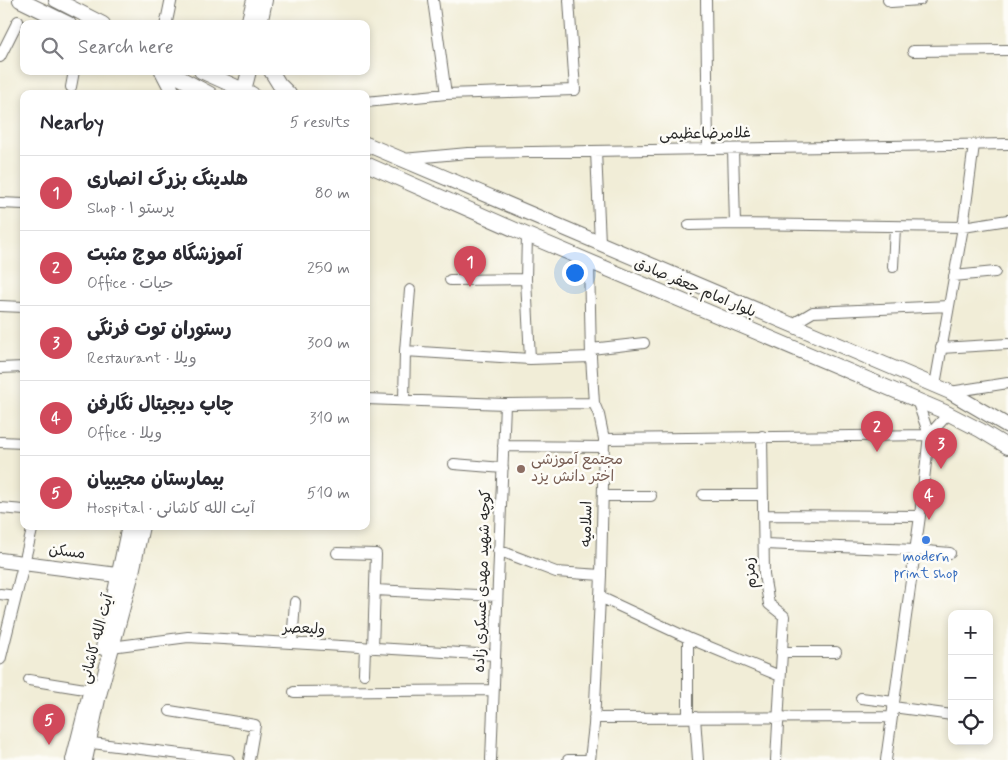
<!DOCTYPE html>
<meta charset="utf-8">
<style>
body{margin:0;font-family:Mynerve,"Playpen Sans Arabic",sans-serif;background:#f2f2f3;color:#2b2b33}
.controls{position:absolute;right:15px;bottom:15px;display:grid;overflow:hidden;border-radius:10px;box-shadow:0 2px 8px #0003}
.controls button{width:45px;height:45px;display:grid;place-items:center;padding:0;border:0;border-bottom:1px solid #e1e1e2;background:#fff;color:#2b2b33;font:25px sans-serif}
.you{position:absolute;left:574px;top:272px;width:18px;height:18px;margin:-12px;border:4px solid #fff;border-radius:50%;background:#1a73e8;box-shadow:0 0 0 8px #1a73e833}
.badge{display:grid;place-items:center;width:32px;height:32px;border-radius:50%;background:#d1495b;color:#fff;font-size:16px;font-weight:700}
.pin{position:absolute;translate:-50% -41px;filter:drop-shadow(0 1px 2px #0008)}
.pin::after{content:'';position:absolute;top:26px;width:18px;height:15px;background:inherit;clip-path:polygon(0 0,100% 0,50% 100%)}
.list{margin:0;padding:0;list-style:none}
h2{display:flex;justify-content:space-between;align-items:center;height:65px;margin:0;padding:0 20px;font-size:21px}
h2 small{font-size:16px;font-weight:400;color:#7c7c81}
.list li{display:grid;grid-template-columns:32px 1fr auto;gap:15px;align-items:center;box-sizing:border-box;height:75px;padding:0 20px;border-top:1px solid #e1e1e2}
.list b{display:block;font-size:19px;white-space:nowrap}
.list p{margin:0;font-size:16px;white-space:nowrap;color:#7c7c81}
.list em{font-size:16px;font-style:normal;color:#7c7c81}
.icon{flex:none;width:28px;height:28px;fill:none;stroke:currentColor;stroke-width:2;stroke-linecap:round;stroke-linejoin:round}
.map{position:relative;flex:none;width:1008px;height:760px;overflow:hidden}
.search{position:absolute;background:#fff;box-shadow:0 2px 8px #0003;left:20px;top:20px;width:350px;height:55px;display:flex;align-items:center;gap:12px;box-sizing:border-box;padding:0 18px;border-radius:10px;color:#7c7c81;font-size:19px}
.panel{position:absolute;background:#fff;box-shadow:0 2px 8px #0003;left:20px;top:90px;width:350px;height:440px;border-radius:10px}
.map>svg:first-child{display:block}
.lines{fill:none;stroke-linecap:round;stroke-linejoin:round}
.minor-casing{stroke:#706f67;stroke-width:12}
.tertiary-casing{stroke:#706f67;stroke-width:13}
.secondary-casing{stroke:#706f67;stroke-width:16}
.minor{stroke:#fff;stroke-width:10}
.tertiary{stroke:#fff;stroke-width:11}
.secondary{stroke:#fff;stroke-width:14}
.education-dot{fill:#8d6e63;stroke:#fdfcf7;stroke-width:2}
.shop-dot{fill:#3f7fe0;stroke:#fdfcf7;stroke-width:2}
.labels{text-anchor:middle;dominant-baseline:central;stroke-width:5;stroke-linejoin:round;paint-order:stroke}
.street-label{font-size:15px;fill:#2b2b2b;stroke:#fdfcf7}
.education-label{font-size:15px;fill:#785e54;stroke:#fdfcf7;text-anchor:start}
.shop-label{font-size:15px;fill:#366cbe;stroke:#fdfcf7}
</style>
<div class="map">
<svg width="1008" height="760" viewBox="0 0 1008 760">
<rect width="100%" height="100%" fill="#fdfcf7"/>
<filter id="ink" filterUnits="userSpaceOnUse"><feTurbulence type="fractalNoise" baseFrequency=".02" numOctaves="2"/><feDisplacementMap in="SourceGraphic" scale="10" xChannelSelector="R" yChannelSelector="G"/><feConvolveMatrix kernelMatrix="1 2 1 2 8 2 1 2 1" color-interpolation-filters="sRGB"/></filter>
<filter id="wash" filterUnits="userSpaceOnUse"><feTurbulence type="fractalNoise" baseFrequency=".0096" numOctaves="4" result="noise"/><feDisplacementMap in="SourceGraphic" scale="20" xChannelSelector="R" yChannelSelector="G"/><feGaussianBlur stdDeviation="1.12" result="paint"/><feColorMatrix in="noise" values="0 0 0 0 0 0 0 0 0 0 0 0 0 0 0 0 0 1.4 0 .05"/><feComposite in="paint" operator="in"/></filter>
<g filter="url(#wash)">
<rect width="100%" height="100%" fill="#f1edd7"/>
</g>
<g filter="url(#ink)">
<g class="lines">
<g class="minor-casing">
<path id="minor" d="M433 0 446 94
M706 0 708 149
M888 0 891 2 920 0
M913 51 1008 50
M0 57 18 21
M71 87 74 71
M366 102 446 94 575 90 569 0
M733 149 735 224 963 227 1008 220
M596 151 600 243
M403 159 468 153 1008 144
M0 203 24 204
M689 225 735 224
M527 235 526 279 530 359
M589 260 591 357 594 403 599 415 604 439 601 575 594 725 590 760
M893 267 895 227
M954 276 995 272
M450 280 526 279
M0 306 24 307
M791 325 813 312 949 306
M941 348 1008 344
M591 349 644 343
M405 351 530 359 591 357
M0 368 24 367
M935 385 963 227 974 145
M950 392 1008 383
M366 399 505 404 594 403
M404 400 405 351 410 290
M929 435 948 414
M762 436 764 575 769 604 784 616 776 760
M604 439 929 435
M0 442 24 443
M503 446 603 447
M454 464 503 468
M703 495H763
M603 496H651
M0 508 24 510
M763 515 920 516
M764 544 915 550 950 553
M498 550 556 572 601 575
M337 553 376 554 373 648
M24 563 33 526
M375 590 497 596
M0 594 16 596
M600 597 688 638 780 676
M292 643 295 602
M111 647 188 637 495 655
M781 652H836
M364 674 365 648
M29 680 91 690
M294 692 493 690
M861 698 894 702
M893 707 952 715
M170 711 255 725 249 760
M688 717V638
M695 717 698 760
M594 718 892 717
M84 742 229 760
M491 760 505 404
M568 760H590
M886 760 920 516 929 435 917 400"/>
</g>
<g class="tertiary-casing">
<path id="tertiary" d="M166 24 171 0
M0 659 24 563"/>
</g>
<g class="secondary-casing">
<path id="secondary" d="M20 0 69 24
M56 0 103 24
M248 24 254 0
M260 24 265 0
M162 71 174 94
M167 71 210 94
M201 71 252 94
M271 71 279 84 289 94
M243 94 249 71
M366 144 950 392 1008 426
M366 164 527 235 945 412 980 430 1008 447
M0 560 125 576
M103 648 129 526
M73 760 92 685
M85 760 98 699 131 577 142 526"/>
</g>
<use href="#minor" class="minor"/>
<use href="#tertiary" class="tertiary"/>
<use href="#secondary" class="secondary"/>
</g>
</g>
<circle class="education-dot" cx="521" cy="469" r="5"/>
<circle class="shop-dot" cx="926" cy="540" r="5"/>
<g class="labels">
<g class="street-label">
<text transform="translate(705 134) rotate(-1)">غلامرضاعظیمی</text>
<text transform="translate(695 288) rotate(23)">بلوار امام جعفر صادق</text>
<text transform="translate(587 524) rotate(-89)">اسلامیه</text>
<text transform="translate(67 552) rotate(7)">مسکن</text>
<text transform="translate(751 573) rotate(-95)">زمزم</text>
<text transform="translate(483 581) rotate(-88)">کوچه شهید مهدی عسکری زاده</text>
<text transform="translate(304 629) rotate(3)">ولیعصر</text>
<text transform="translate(97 639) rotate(-75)">آیت الله کاشانی</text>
</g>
<g class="education-label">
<text x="531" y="460">مجتمع آموزشی<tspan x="531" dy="17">اختر دانش یزد</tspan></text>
</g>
<g class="shop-label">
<text x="926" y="557">modern<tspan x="926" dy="17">print shop</tspan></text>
</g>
</g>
</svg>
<div class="controls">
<button>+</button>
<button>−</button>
<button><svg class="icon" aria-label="locate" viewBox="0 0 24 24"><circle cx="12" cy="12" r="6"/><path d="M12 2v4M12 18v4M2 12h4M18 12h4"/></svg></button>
</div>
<div class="you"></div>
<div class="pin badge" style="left:470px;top:287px">1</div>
<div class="pin badge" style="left:877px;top:452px">2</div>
<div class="pin badge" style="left:941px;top:469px">3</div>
<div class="pin badge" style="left:929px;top:520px">4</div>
<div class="pin badge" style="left:49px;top:745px">5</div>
<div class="search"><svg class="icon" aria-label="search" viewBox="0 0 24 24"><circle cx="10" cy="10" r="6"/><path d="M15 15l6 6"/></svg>Search here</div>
<section class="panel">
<h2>Nearby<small>5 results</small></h2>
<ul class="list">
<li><span class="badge">1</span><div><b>هلدینگ بزرگ انصاری</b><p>Shop · پرستو ۱</p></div><em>80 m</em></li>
<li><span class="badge">2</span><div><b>آموزشگاه موج مثبت</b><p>Office · حیات</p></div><em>250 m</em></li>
<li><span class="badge">3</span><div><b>رستوران توت فرنگی</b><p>Restaurant · ویلا</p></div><em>300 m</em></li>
<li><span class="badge">4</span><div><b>چاپ دیجیتال نگارفن</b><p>Office · ویلا</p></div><em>310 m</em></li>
<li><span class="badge">5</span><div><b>بیمارستان مجیبیان</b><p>Hospital · آیت الله کاشانی</p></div><em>510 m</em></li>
</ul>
</section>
</div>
